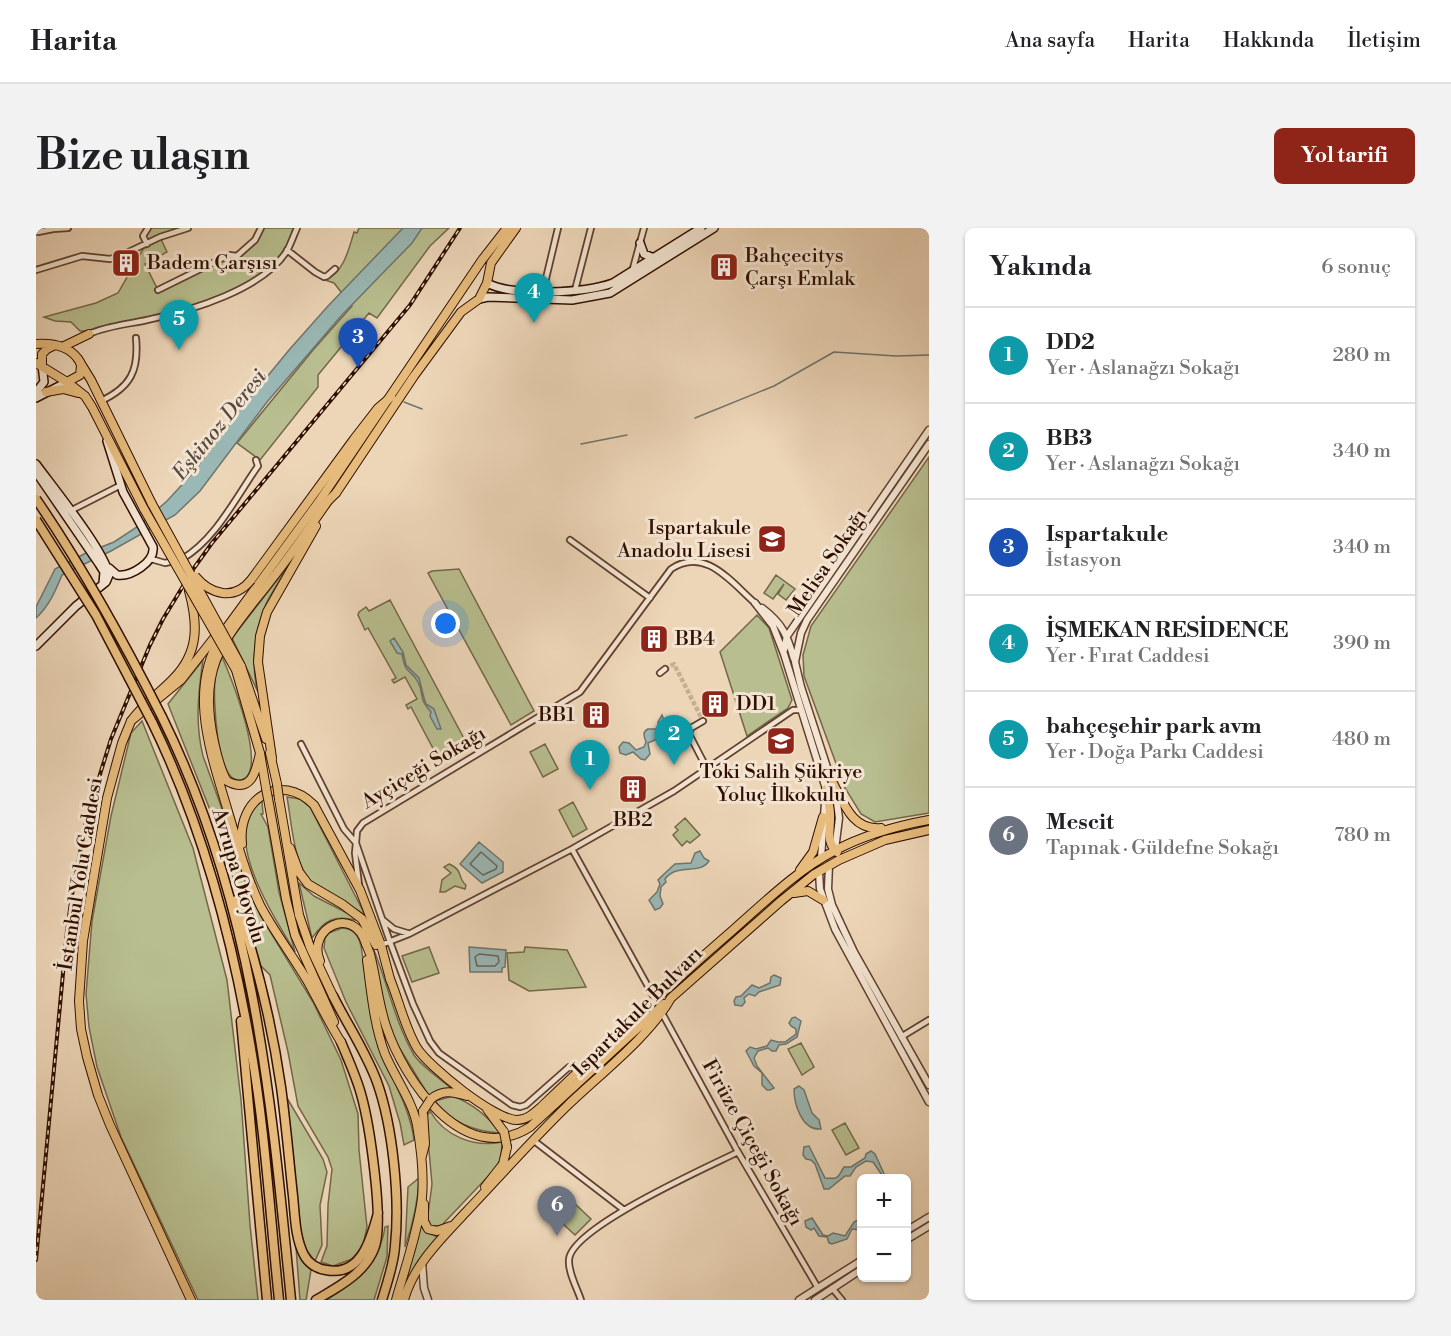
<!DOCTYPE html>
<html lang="tr">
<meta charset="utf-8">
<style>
body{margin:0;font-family:"Libre Bodoni",serif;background:#f2f2f2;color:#202124}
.controls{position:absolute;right:18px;bottom:18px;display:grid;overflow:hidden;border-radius:9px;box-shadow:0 2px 4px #0004}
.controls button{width:54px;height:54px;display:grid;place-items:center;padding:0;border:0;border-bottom:2px solid #e0e0e0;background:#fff;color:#202124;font:30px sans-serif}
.you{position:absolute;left:410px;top:396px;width:21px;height:21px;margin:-15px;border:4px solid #fff;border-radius:50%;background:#1a73e8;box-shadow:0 0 0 9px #1a73e833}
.badge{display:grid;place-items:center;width:39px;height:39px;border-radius:50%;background:#8f2418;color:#fff;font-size:20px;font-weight:700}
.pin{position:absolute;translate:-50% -50px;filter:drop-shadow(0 2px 3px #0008)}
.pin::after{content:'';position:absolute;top:32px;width:21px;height:18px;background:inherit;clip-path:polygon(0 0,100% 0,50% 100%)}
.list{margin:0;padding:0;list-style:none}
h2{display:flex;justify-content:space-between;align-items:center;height:78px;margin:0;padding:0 24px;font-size:26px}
h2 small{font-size:20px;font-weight:400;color:#757577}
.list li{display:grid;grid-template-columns:39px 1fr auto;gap:18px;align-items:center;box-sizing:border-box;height:96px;padding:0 24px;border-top:2px solid #e0e0e0}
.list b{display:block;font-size:22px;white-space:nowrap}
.list p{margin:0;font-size:20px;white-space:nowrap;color:#757577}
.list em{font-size:20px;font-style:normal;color:#757577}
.map{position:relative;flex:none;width:893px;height:1072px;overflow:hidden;border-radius:9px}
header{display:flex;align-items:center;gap:36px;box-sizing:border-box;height:84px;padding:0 30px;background:#fff;border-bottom:2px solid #e0e0e0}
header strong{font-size:28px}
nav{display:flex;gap:33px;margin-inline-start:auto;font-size:21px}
.intro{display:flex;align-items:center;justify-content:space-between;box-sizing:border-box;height:144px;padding:0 36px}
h1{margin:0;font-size:42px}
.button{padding:15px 27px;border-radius:9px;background:#8f2418;color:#fff;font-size:21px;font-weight:700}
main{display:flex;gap:36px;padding:0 36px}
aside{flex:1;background:#fff;border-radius:9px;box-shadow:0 2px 4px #0004}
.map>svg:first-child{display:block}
.green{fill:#b8be8f;stroke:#746648;stroke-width:1.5}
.water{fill:#9ab8b5;stroke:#70746d;stroke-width:1.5}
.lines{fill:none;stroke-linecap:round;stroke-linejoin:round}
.shore{stroke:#65645b;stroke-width:1.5}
.stream{stroke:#70746d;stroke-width:1.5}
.minor-tunnel{stroke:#c7ae93;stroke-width:4.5;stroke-dasharray:4.5 2;stroke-linecap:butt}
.minor-casing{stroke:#5f412f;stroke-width:8}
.tertiary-casing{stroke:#5f412f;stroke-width:9}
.secondary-casing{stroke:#300f01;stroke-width:10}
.primary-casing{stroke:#300f01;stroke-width:10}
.trunk-casing{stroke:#300f01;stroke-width:10}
.motorway-casing{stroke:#300f01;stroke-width:11}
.minor{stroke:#f3e4d1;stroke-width:4.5}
.tertiary{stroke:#f3e4d1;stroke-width:6}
.secondary{stroke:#f3e4d1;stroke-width:7}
.primary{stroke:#e6bb7c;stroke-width:8}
.trunk{stroke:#e6bb7c;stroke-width:8}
.motorway{stroke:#e6bb7c;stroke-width:8}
.rail-casing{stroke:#300f01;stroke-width:4}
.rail{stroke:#f3e4d1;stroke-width:1.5;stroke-dasharray:4.5;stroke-linecap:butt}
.primary-bridge-casing{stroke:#300f01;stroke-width:10;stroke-linecap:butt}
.trunk-bridge-casing{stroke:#300f01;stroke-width:10;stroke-linecap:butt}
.motorway-bridge-casing{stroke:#300f01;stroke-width:11;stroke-linecap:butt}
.primary-bridge{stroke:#e6bb7c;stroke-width:8}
.trunk-bridge{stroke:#e6bb7c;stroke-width:8}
.motorway-bridge{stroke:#e6bb7c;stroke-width:8}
.labels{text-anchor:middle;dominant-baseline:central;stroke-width:6;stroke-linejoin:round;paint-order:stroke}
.poi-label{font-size:20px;fill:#300f01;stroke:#f3e4d1;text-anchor:start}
.street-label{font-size:20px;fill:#300f01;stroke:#f3e4d1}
.water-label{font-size:21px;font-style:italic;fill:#554a40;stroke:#f3e4d1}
</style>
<header>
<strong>Harita</strong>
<nav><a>Ana sayfa</a><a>Harita</a><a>Hakkında</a><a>İletişim</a></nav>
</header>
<div class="intro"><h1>Bize ulaşın</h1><a class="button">Yol tarifi</a></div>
<main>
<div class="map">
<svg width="893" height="1072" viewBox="0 0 893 1072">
<rect width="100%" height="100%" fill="#edd6b8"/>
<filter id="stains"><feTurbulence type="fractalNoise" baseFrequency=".00333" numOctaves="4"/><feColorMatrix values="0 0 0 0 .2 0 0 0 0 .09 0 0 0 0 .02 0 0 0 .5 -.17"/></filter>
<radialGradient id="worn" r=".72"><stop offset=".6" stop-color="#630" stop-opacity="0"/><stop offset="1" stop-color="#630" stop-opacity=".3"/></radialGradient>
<path class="green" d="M112 0H152L124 9 131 24 109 36 122 62 193 27 201 28 219 12 225 0H261C252 20 244 33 226 48 195 73 84 104 44 103L35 94 19 93 8 89 60 75 82 65 110 16 107 8Z
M323 0H413L394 18 341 90 333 85 282 147V159L224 232 201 215 277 122 316 78 298 55 289 52C307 46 313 21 318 4L321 5Z
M893 229V585L839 594 825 586 809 560 768 448 767 427 775 398Z
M257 332C248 346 237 361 230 376 219 403 214 436 222 464L196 410Z
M423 341 498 483 475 497 392 345 396 343Z
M740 347 759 361 750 372 742 366 748 356 737 371 728 365Z
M354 372 432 518 402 536 398 530 401 528 375 479 372 481 370 477 381 471 369 449 358 455 356 452 360 450 332 400 329 402 322 387 323 384 330 379 333 383Z
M721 387 733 400 756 472 752 480 711 508 684 424Z
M186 429C194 446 235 548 204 552 180 555 177 468 179 451 180 444 183 436 186 429Z
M167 432C162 465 159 496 167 528L224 687 277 774 305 832 322 886 323 922 331 999 327 1018 316 1031 297 1038 285 1034 291 1018 292 977 296 941 292 929 262 878 252 824 234 747 224 737 184 607 132 476Z
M106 493 157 620 191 752 205 872 214 997 222 1072H162L85 909 61 839 53 799 50 766 56 693 75 588 95 505Z
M509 516 522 541 507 549 494 524Z
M251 569 264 571 274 579 329 687C314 676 297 669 281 659 257 642 256 596 251 569Z
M226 573 227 586H225L232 599 243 664 259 724C239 690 181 604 226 573Z
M537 574 551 601 537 609 523 582Z
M649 590 664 607 654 615 651 613 646 618 637 607 642 602 639 599Z
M413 636C428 642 421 650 430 657L429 661 419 658 409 664H404L406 652 415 645 408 639Z
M263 655 278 668 321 690 319 692C297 687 288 693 276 710Z
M306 700C318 701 322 707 325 718 330 748 332 780 340 809 350 845 373 873 378 912L368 917 364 895 353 858 310 774 288 720 289 710 293 705Z
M335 715C351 751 358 793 378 827 385 838 406 852 416 861L401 863 393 868 356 808 344 764Z
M393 719 403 745 376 754 366 728Z
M489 719 531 722 550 759 493 763 473 752 471 725 488 724Z
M765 815 778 839 766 847 752 821Z
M417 868C437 876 452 888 464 905 441 904 412 894 399 873Z
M251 870 287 931 291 944 284 977 286 1017 279 1033 270 1022 265 1006Z
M394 883C408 908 438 920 466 914L465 931 459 941 405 998H393L391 994 396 956 390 889Z
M809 895 823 920 810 927 796 902Z
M383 950C382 974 377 996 369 1019L372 959Z
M537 974 555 991 539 1007 527 996 532 990 526 985Z
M384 997 392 1005 402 1009 379 1038 366 1072H363Z
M352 998 351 1029 338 1072H290C319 1056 344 1032 349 999Z
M260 1019 268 1035 275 1042 270 1072H264Z"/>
<path class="water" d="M367 0H386L376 15 305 88 231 174 164 263 139 287 75 323 26 347C19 364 13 378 0 390V379L19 341 50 325 78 314 101 299 131 273 155 247 199 188 253 122 292 78Z
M358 410 367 424 370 437 383 450 388 470 390 476 398 481 405 501H401L394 488 395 484C381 468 389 468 382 454 375 441 369 447 366 426L361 425 354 413Z
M626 487 628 492V499L637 509 630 508 625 504 619 512 612 515 614 526 609 532 605 531 597 524 590 527 584 525 583 519 587 514 593 515 600 522 608 519 610 514C608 508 606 504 612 501H622V494Z
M443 614 467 634V644L446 655 424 636Z
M664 623 668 630 673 633C663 648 642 634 629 651L630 654 625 659 624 668 627 676 624 680 619 682 613 672 621 664 624 656 622 652 628 646 639 636 655 635 659 625Z
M433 719 470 722 469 739 466 740V744H434Z
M738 747 745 750 744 757 723 764 719 768 713 766 708 770 709 774 706 778 699 777 698 773 700 769 705 768 716 757 723 760 734 755 735 749Z
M759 789 765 793 761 809 750 816 743 817 740 823H736L732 820 722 823 718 830 721 838 738 860 734 862H731L726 857V845L718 838 710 823 714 819 720 821 731 818 735 812 742 814H749L760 806V801L755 798 753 795 756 790Z
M763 858 768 862 776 885 783 892 785 901C766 903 758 876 758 861Z
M773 918 789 950C804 951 801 950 808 939H815L829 930 830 926 835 923 839 926 850 950H848L837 934 830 933 820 939 814 948H809L793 961H788L779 936 775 932 770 931 767 927 768 919Z
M776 990 787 1007 792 1008 797 1005 809 1008 818 994 822 992 825 993V1002L816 1001 811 1011 796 1016 793 1015 791 1009 783 1008 778 1000 775 1002 770 999 769 993Z"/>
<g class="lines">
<path class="shore" d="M445 624 461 638 460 641 447 647 434 636Z
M443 726 462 728 463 734 459 738H441L439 729Z"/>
<path class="stream" d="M368 174 386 181
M659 190 738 158 798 124 860 128 893 127
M545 216 591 207"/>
<path class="minor-tunnel" d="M629 441 638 436 667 493"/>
<g class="minor-casing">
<path id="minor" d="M2 4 17 1 32 0
M111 16 107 8 112 0
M251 22 279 44 288 49 291 48 299 41
M0 42 46 28 74 31 84 28 124 9 152 0
M596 44 608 0
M122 62 193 27 201 28 219 12 225 0
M539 62 555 0
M507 63 522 0
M53 106C70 98 93 96 111 92 154 83 229 61 252 21 255 15 258 7 261 0
M65 173C95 159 103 142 100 110
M34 283 85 257
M534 312 614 370
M115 331 129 335 138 333
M146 331C180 311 200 269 222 238L220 232
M624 445 629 441
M667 493 655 500 653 506 667 533
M265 516 308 601 320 615 319 625 323 657
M536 621 638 563 757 482H764
M347 692 358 701 371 705
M345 717 373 706 536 621 619 771
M626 785 702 924 782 1060
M865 809 893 792
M545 840 533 839 490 877 484 879 476 877 403 825 394 813 377 776 354 714 320 615 321 603 327 595 544 464 635 341C669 318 695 354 719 375
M497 912 588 982
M796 1060 806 1072
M545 1072C541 1060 532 1044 533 1032 534 1000 672 939 702 924"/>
</g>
<g class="tertiary-casing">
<path id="tertiary" d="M719 375 737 398 748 426 790 561 785 630
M726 380C747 396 751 407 758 431
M748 422 751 408 893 202
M799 622 803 590 800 567 765 459 759 434 765 405 771 392 893 216
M793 637 792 661 796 677 818 724 893 857
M783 644 784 661 799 701 893 874
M870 1003 893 989
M870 1012 893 998
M386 1034 388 1060 392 1072
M763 1072 826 1032
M779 1072 826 1041"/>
</g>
<g class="secondary-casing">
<path id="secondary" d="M604 15 608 26 618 30
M451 55C477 69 549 65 577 55L665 0
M443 71 452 69 536 72 574 65 678 0
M0 164 8 154 6 137
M0 170 31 154
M71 213 87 264 117 319C119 334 95 349 81 347L73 340
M0 236C16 258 69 323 73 347L70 354 40 378 0 418
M0 244 63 336 68 344 67 355"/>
</g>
<g class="primary-casing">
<path id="primary" d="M0 116C16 115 32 117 42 131
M26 119 53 106
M0 135 31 154 44 147 45 138 44 134
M6 137V126L11 121 17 118
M300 265 378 148 425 84 443 71 451 55 455 35 480 0
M797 555C808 576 817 603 845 600
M790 561C791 569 794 578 794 586 795 601 789 613 801 624
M764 642 777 624 787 589
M758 665 772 663 787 672
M330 716 334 726C340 749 342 774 350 798 368 852 427 941 494 899L628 776
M331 732C335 763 338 797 349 826 359 850 376 872 381 897 385 920 388 947 386 970 382 1003 369 1040 360 1072
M354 751C363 773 369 800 381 820 393 839 459 892 481 892 491 892 498 885 505 879 568 819 631 759 697 702 729 674 760 643 798 623 828 607 860 598 893 592
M395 871C407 861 418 864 431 868
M451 881 468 904
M386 928 389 916 387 883
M449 959 467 936 471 919
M388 976V993L392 1001 401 1003 415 998
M155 1072 74 897 62 867 51 829 45 801 43 773 47 713 71 570 86 515 95 493 145 452 178 410 189 402 284 272 446 32 471 0
M368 1072C378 1036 406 1010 430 984 464 948 496 912 531 878 564 846 613 809 635 770L745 673 777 647 803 632 849 612 893 602"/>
</g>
<g class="trunk-casing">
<path id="trunk" d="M42 131 55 152 116 276
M31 154 49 168 56 179 108 281
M10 164 27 161 42 165
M215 352 318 211 342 180 355 169
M186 407C150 463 176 528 193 587 202 617 210 648 224 677 238 704 257 728 272 754 283 774 293 795 305 814
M205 438 230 511
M200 442 224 525 230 560
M95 493C107 476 124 465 138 450 163 424 162 396 153 363
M224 525C220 544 215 566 191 553 184 542 181 527 178 514 172 487 170 458 180 432 192 403 216 377 235 352 255 327 273 300 292 273L300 265
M234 525 241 556
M236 530 222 434 224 408 231 384 280 298
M243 571 263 687 274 719 297 768
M233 576 250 671 259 707 298 794
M206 616C201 571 244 543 278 577L324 662 345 717 354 751
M254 620 263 644 272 656 306 676 326 691 340 717
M284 733C270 700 318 676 330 716"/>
</g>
<g class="motorway-casing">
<path id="motorway" d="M126 489C218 675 235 869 255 1072
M116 494C165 594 195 705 214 815 229 899 234 986 243 1072
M200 672C220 732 236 796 245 859 250 895 253 932 257 968 259 987 259 1010 268 1027 272 1035 281 1041 290 1042 325 1049 335 1011 342 985
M297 768C311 796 330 824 341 854 357 899 364 971 359 1018 358 1036 351 1055 346 1072
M205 793 231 1072
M280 1072C302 1059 328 1046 338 1021 349 996 333 894 325 866 320 848 312 831 305 814"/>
</g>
<use href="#minor" class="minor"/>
<use href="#tertiary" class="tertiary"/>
<use href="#secondary" class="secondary"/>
<use href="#primary" class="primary"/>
<use href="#trunk" class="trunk"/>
<use href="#motorway" class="motorway"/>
<g class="rail-casing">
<path id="rail" d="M0 1032 31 703 36 667 51 588 75 511 114 417 127 391 158 340 176 315 374 77 424 0"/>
</g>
<use href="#rail" class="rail"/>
<g class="primary-bridge-casing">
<path id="primary-bridge" d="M387 883 395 871
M468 904 471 919"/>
</g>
<g class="trunk-bridge-casing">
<path id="trunk-bridge" d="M116 276 205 438
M108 281 200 442
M159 348C175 367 198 373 215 352
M241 556 243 571
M230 560 233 576"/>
</g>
<g class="motorway-bridge-casing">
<path id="motorway-bridge" d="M0 271C48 341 88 414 126 489
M0 292 60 387 116 494"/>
</g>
<use href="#primary-bridge" class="primary-bridge"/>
<use href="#trunk-bridge" class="trunk-bridge"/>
<use href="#motorway-bridge" class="motorway-bridge"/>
</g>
<defs>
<g id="building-square" transform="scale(1.5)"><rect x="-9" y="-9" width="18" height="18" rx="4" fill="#8f2418" stroke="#f3e4d1"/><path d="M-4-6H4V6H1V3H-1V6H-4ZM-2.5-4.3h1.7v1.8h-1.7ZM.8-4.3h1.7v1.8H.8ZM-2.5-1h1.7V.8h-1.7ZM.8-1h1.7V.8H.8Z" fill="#fff"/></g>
<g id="school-square" transform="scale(1.5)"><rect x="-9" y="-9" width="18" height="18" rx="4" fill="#8f2418" stroke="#f3e4d1"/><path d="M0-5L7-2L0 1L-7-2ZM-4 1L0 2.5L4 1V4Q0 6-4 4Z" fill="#fff"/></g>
</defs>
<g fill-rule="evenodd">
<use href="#building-square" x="90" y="35"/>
<use href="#building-square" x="688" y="39"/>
<use href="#school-square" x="736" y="311"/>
<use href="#building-square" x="618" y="411"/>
<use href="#building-square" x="679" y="476"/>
<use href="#building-square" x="560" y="487"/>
<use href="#school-square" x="745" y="513"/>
<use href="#building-square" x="597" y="561"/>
</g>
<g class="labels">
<g class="poi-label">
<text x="709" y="28">Bahçecitys<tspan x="709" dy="23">Çarşı Emlak</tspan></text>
<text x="111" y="35">Badem Çarşısı</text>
<text x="715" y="300" text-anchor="end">Ispartakule<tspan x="715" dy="23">Anadolu Lisesi</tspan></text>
<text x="639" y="411">BB4</text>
<text x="700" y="476">DD1</text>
<text x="539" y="487" text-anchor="end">BB1</text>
<text x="745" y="544" text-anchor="middle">Toki Salih Şükriye<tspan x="745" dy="23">Yoluç İlkokulu</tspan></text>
<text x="597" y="592" text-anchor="middle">BB2</text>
</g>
<g class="street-label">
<text transform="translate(792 335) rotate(-56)">Melisa Sokağı</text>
<text transform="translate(388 540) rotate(-31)">Ayçiçeği Sokağı</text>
<text transform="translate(45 646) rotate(-81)">İstanbul Yolu Caddesi</text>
<text transform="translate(202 648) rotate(73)">Avrupa Otoyolu</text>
<text transform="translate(602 784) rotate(-45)">Ispartakule Bulvarı</text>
<text transform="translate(716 915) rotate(61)">Firüze Çiçeği Sokağı</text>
</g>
<g class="water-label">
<text transform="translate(184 197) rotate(-51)">Eşkinoz Deresi</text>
</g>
</g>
<rect width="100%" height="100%" filter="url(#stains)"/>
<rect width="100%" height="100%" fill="url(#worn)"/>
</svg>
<div class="controls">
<button>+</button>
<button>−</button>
</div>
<div class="you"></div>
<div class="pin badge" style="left:554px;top:562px;background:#0f9aa8">1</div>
<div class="pin badge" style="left:638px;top:537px;background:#0f9aa8">2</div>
<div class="pin badge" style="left:322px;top:140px;background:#1a4fb4">3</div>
<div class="pin badge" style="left:498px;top:95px;background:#0f9aa8">4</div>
<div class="pin badge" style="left:143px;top:122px;background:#0f9aa8">5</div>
<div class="pin badge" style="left:521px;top:1008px;background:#6b7280">6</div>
</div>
<aside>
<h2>Yakında<small>6 sonuç</small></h2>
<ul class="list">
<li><span class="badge" style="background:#0f9aa8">1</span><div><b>DD2</b><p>Yer · Aslanağzı Sokağı</p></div><em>280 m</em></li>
<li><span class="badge" style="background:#0f9aa8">2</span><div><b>BB3</b><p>Yer · Aslanağzı Sokağı</p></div><em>340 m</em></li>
<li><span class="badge" style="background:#1a4fb4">3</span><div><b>Ispartakule</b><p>İstasyon</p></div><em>340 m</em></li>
<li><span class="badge" style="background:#0f9aa8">4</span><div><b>İŞMEKAN RESİDENCE</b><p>Yer · Fırat Caddesi</p></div><em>390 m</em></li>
<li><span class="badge" style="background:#0f9aa8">5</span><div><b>bahçeşehir park avm</b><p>Yer · Doğa Parkı Caddesi</p></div><em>480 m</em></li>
<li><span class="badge" style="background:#6b7280">6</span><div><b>Mescit</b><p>Tapınak · Güldefne Sokağı</p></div><em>780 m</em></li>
</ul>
</aside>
</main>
